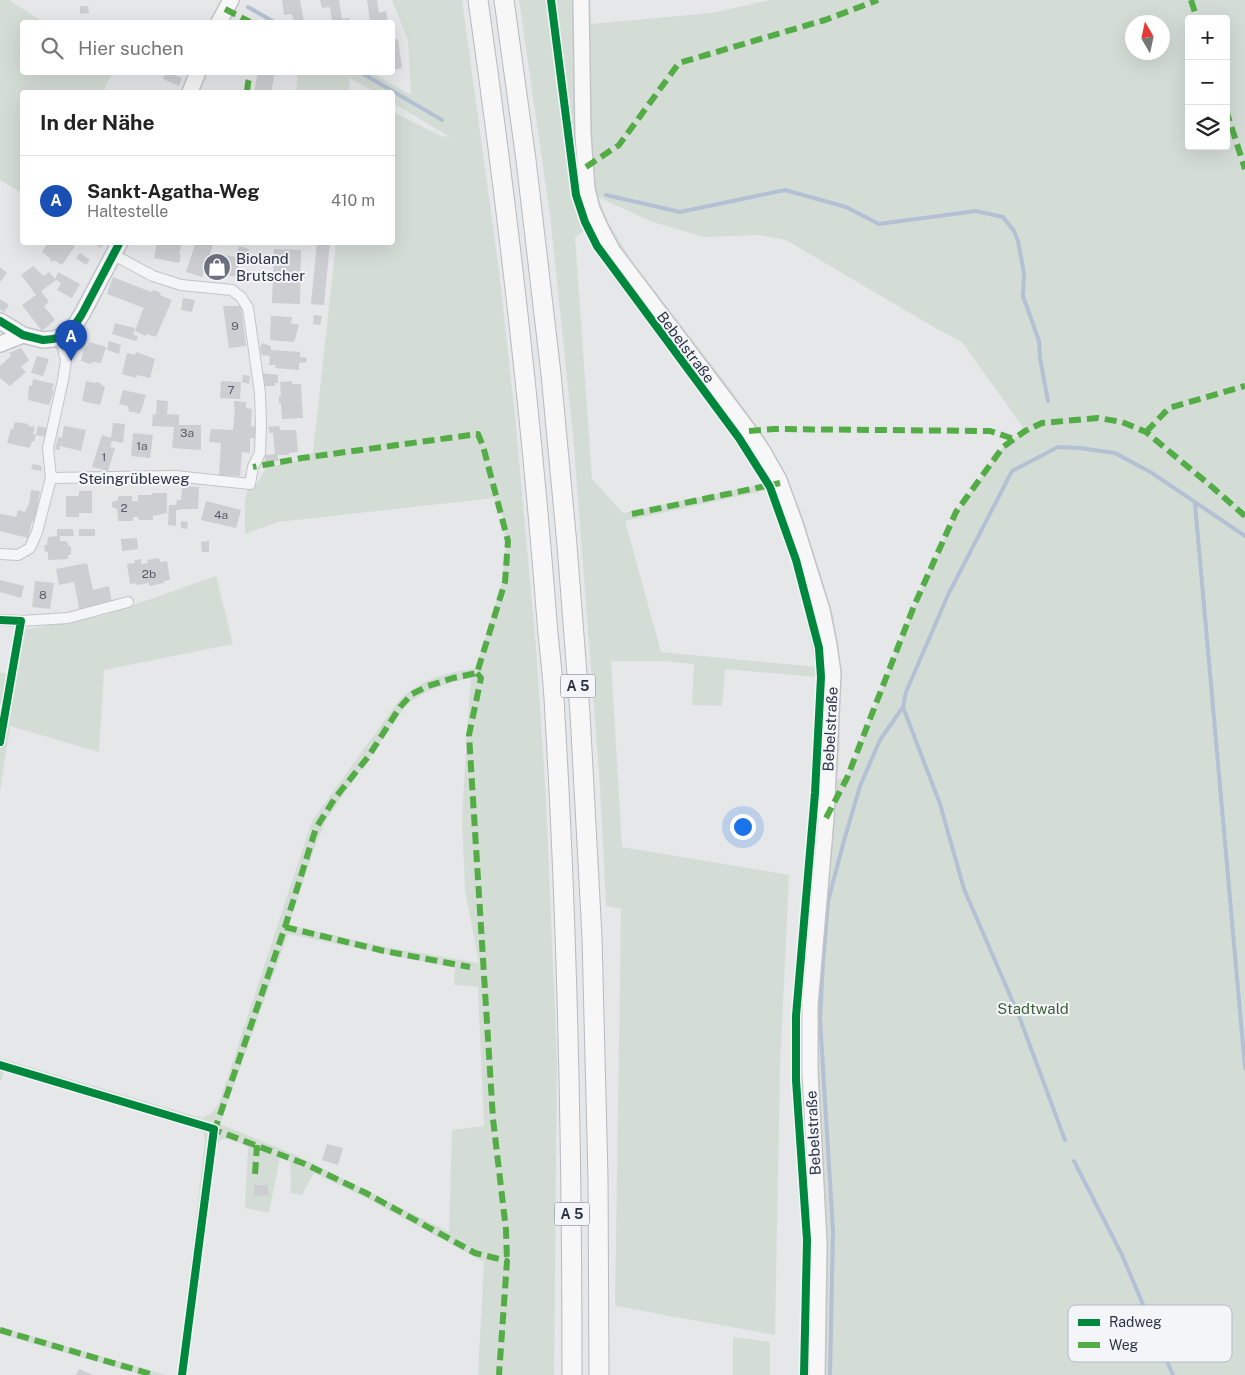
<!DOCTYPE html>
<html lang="de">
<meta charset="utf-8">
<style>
body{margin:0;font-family:"Public Sans",sans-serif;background:#f6f6f6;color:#222}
.controls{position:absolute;right:15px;top:15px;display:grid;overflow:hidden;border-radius:5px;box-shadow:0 5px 20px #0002}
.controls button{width:45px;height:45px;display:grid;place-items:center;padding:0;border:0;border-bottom:1px solid #e0e0e0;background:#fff;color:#222;font:25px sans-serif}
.compass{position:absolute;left:1125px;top:15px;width:45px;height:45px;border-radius:50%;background:#fff;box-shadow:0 5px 20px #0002;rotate:351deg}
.you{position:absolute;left:742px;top:826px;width:18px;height:18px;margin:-12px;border:4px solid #fff;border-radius:50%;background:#1a73e8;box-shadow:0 0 0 8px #1a73e833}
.badge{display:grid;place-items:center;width:32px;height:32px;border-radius:50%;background:#0f766e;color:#fff;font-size:16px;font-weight:700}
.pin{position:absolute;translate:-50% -41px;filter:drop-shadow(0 1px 2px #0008)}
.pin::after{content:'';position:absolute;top:26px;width:18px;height:15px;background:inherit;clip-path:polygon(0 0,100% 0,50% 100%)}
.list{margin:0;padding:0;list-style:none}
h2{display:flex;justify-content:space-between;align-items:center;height:65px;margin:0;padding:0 20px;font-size:21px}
h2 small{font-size:16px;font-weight:400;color:#767676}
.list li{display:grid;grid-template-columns:32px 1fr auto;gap:15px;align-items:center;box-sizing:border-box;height:90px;padding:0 20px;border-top:1px solid #e0e0e0}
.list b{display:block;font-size:19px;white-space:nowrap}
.list p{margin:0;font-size:16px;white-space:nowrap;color:#767676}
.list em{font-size:16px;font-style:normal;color:#767676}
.icon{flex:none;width:28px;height:28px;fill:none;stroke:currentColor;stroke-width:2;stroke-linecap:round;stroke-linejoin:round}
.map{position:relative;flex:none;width:1245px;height:1375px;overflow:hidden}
.search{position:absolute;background:#fff;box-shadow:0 5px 20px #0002;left:20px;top:20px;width:375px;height:55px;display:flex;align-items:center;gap:12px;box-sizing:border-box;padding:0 18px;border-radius:5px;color:#767676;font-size:19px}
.panel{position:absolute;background:#fff;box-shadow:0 5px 20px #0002;left:20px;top:90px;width:375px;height:155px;border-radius:5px}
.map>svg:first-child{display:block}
.green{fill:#d4ddd5;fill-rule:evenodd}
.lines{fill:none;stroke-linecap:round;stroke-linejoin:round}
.stream{stroke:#b4c0d3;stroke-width:4}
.building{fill:#ccced1}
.street-casing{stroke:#c2c4c7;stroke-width:12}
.secondary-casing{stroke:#c2c4c7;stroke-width:18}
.highway-casing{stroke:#b7babe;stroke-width:21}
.street{stroke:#f4f5f6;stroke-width:10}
.secondary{stroke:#f7f7f8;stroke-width:15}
.highway{stroke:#f7f7f8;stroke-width:19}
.quiet{stroke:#54ac47;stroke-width:6;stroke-dasharray:12 6;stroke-linecap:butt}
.cycleway-casing{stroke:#f3f5f8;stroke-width:11}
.cycleway{stroke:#00873e;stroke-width:8}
.labels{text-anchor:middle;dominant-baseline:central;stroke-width:4;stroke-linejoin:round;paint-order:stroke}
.number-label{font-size:12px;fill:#555b68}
.shield{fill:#f3f5f8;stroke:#676c79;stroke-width:1}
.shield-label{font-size:14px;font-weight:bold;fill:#2b3243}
.poi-label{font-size:15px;fill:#2b3243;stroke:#f3f5f8;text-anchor:start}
.street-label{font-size:15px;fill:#2b3243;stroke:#f3f5f8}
.park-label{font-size:15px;fill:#3d5f39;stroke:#f3f5f8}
.key{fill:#f3f5f8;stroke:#b7bac2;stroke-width:1}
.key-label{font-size:14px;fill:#2b3243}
</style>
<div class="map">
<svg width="1245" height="1375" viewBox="0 0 1245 1375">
<rect width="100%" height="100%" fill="#e5e7e9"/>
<path class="green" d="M0 0H9L43 22H22V72L112 73 103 92H22V193L0 180Z
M392 0H462L499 271 515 416 536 647 546 798 557 1061 554 1375H478L484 1262 366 1198 314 1173 302 1195 291 1193 290 1162 280 1157 269 1213 245 1208 248 1148C240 1142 231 1139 222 1139L216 1146 214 1154 186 1375H178L205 1140 204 1133 188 1125 4 1071 1 1081 0 1080V1058L202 1118 212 1113 219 1103 312 821 400 699C423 678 446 673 476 668L502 583 506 542 502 515 494 498 278 522 245 534V500L247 491 257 484 265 470 268 467 308 459 309 454 313 453 336 243 392 242 393 112 441 136 450 137 393 103 392 92H375L350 78 348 92H296L298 73H372L411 95 408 40ZM471 678 467 732 462 818 465 890 479 963 386 947 289 925 315 846 328 817 405 707C423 690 447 683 471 678ZM288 934 455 968 454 985 478 987 484 1126 452 1130 449 1232 298 1156 220 1124Z
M519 0H589L591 24 712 13 770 0H1245V1375H800L804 1240 798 1152 792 1092 794 1017 801 914 811 796 817 686 816 677 725 669 722 706 692 705 694 664 664 661H611L622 847 789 875 780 1068 775 1335 615 1306 621 909 606 906 600 787 573 435 550 215ZM1189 19H1226V146H1189ZM1132 22H1162V52H1132ZM598 197 653 222 704 237 760 235 786 240 937 329 962 342 1025 430 1003 447 956 512 914 606 847 778 837 779 840 745 839 650 833 615 801 512 782 468 765 438 728 386 631 260 609 224ZM586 230 613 278 734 437 763 484 623 513 592 479 575 237ZM767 490 793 559 816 667 661 652 625 521Z
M216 576 233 644 104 670 99 752 10 726 0 792V715L2 704H0V672L16 676 22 634 27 629 102 616Z
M0 1327 166 1375H142L1 1334Z
M733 1337 770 1342V1375H733Z"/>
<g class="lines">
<path class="stream" d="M248 7 274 22
M360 72 442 120
M606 195 680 212 785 190 846 207 879 224 976 211 1003 217 1014 231 1018 241 1024 273 1023 296 1039 341 1040 358 1048 401
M1195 504 1245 1068
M1065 1140 1019 1016 964 889 940 804 903 707 906 692 948 595 1012 471 1058 447 1080 448 1115 453 1152 473 1245 536
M1074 1161 1122 1255 1173 1375
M830 1375 833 1231 820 1019 823 962 828 901 845 837 860 786 880 740 903 707"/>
</g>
<path class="building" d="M282 0H300L304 22H294L292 14 284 15Z
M320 0H339L342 19 349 18 350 22H328L332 21 330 7 322 8Z
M367 0H377L379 13 386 11 388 22H370Z
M80 6H88L89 13 80 14Z
M398 39 402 68 392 70V40Z
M166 72 182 78 179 86 163 79Z
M258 72H275L271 92H254Z
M48 242H70L75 246 62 265 54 260 53 262 50 260V258L42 252Z
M91 242H105L101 248Z
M157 242H182L179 255H181L179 263 154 258Z
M196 242H214L202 277 186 272Z
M317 242H330L324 305 311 304Z
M239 246 249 249 248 260 240 258 236 277 213 272 216 258 219 259 220 254 236 257Z
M274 249 301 250 300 304 272 303Z
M80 253 90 260 86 265 76 258Z
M33 266 44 276 49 272 55 279 58 272 80 284 72 298 57 290 61 283 56 280 41 291 49 302 44 306 55 320 42 331 22 305 36 295 21 275Z
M0 267 7 273 0 282Z
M113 277 151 292 154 290 161 293 160 295 172 300 156 337 147 334 146 336 135 331 142 312 144 308 107 294Z
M183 298 195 300 192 312 181 310Z
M0 299 9 305 4 312 0 309Z
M223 306H241L246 346 229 348Z
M314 315 322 316 320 325 313 324Z
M271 316 292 317 291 323 299 325 294 342 270 340Z
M115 323 135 328 133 335 138 336 136 341 112 334Z
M109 341 121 345 119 354 107 350Z
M89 342 106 347 101 363 93 362 90 364 81 361 84 349 88 346Z
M262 343 271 346V350L300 352V357L307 358 306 362 299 363V370L275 368 276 365H269L270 356 262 355 260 348Z
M21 348 29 360 21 367 26 372 10 386 0 378V366L11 356 9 353Z
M136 352 155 359 150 378 137 375 136 378 122 374 127 353 135 355Z
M37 356 49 359 43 376 31 373Z
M262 373 278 375V383H275V386H264Z
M243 375 250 376 249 384 242 382Z
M33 379 54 384 52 390 54 391 49 405 28 400 29 385 32 386Z
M86 381 94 383 98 382 105 387 100 405 82 401Z
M221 381 241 382 240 399 220 398Z
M292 381V384H301L303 418 282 419 281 403H279V396H281L280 382Z
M123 390 146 395 140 414 134 412H129L128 406 119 404Z
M157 400 168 401 167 414 179 415V425H201V450L172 448 174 427 152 426 153 414 156 415Z
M234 401 246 402V408L252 409 251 426 257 427 255 438H250V453L242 452 240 476 219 475 221 443 209 442 211 429 233 430 235 407H234Z
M15 422 29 424 28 426 35 427 33 434 36 435 34 442 32 441 30 448 7 443 11 429H13Z
M113 423 125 424 123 443 112 441 110 447 115 448 108 471 92 467 102 435 111 438Z
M38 426 47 428 45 437 36 435Z
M64 426 86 430 81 451 60 446V450L55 449 58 437 62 438Z
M279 426 280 430H296L298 452 289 453V455H278V461L265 462V455L275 454 273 433H270L268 427Z
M133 433 153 435 150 458 131 456Z
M33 464 41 466 42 471 31 469Z
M182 486 199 487 198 509H181V510H176V526L168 525 169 505H176L177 500H181Z
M31 490 40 491 36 515 34 522 32 521 28 538 0 531V514L16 517 18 510 25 512 29 504Z
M79 491H92V513H79V517H66V496H79Z
M152 493H167V513L153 516V520H139L138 517H133V521H118L117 509 112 507V502L118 500V496H132V501H138V495H152Z
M206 501 241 510 236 528 201 520Z
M181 521 188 522 187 529 181 528Z
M57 529H73L74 536H60V541H67L68 545 71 547V554L68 556V559L48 560V552H45L44 545H47L48 537 57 536Z
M79 529H95V536H79Z
M137 538 138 549 122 551 121 539Z
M209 541V552H202L201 542Z
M159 558 160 562 167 561 170 580 164 581V583L149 586V583L137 585 136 583 130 584 127 564 135 563V560L141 559V564L148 563 147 560Z
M87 563 93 590 109 586 112 603 80 613 74 582 59 585 56 569Z
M0 580 24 586 21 598 0 592Z
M35 581 54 583 50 609 32 607Z
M327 1144 343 1148 338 1165 322 1160Z
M254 1185H268L269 1195 254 1196Z
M79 1369 93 1375H76Z"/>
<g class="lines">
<g class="street-casing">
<path id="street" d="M51 478 175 476 250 484 253 467 260 453 261 424 260 393 248 308 241 297 232 290 181 285 153 276 114 255
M0 554 18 555 30 548 37 532 51 478 48 448 63 380 66 360 60 337
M0 620 21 621 68 618 128 602"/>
</g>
<g class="secondary-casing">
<path id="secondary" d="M581 0 583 135 587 189 592 209 600 227 612 250 749 431 762 450 779 480 795 524 822 610 829 645 833 673 826 818 810 1005V1072L819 1243 817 1375
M219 22 231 0
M190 92 198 72
M0 321 23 335 43 340 53 339 60 337 73 328 82 314 120 242
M0 344 23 335"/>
</g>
<g class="highway-casing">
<path id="highway" d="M478 0C508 211 532 422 548 634 551 661 554 689 555 717 568 936 572 1155 572 1375
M504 0 526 160 551 374 567 545 580 713 592 937 598 1178 599 1375"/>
</g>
<use href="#street" class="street"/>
<use href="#secondary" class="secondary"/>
<use href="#highway" class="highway"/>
<path class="quiet" d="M1191 0 1197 19
M225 9 250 22
M247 92 248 83 251 72
M1226 110 1245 169
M586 167 619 145 679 63 825 20 878 0
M749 431 774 429 990 431 1014 439
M1146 432 1169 408 1245 386
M632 514 780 483
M477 673 481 678 469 735 493 1119 506 1230 507 1261
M826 818 847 778 914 606 956 512 1003 447 1025 431 1042 423 1098 418 1122 422 1146 432 1211 486 1245 516
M285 927 384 951 470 967
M210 1128 305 1164 366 1193 475 1253 507 1261 499 1375
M214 1132 285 927 316 828 335 798 368 757 400 707 412 694 428 686 453 678 477 673 505 582 508 541 483 446 478 434 302 458 253 467
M255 1174 257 1145
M0 1330 154 1375"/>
<g class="cycleway-casing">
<path id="cycleway" d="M551 0 576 195 585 222 597 246 739 438 770 487 796 560 819 648 821 677 815 793 796 1016V1080L807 1240 804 1375
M0 321 23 335 43 340 53 339 60 337 73 328 82 314 120 242
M0 620 21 621 0 742
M0 1065 214 1129 182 1375"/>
</g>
<use href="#cycleway" class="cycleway"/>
</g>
<defs>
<g id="shop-disc" transform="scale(1.4375)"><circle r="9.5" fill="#6c717d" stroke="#f3f5f8"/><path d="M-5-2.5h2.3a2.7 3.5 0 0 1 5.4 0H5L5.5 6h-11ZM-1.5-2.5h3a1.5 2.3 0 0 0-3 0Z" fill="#fff"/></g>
</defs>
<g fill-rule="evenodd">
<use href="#shop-disc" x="217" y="267"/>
</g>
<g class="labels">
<g class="number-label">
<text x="235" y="326">9</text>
<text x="231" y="390">7</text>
<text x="187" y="433">3a</text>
<text x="142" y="446">1a</text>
<text x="104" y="457">1</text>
<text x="124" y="508">2</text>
<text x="221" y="515">4a</text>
<text x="149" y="574">2b</text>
<text x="43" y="595">8</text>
</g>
<g class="shield">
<rect x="560.5" y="674.5" width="35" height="23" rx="4"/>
<rect x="554.5" y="1202.5" width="35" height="23" rx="4"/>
</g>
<g class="shield-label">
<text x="578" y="686">A 5</text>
<text x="572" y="1214">A 5</text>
</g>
<g class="poi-label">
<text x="236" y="258">Bioland<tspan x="236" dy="17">Brutscher</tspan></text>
</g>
<g class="street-label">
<text transform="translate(686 347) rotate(53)">Bebelstraße</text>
<text x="134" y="478">Steingrübleweg</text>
<text transform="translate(830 729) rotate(-87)">Bebelstraße</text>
<text transform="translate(813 1133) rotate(-93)">Bebelstraße</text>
</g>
<g class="park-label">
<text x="1033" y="1008">Stadtwald</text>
</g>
</g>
<rect x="1068" y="1305" width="164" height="57" rx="8" class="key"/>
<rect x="1078" y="1319" width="22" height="7" fill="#00873e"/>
<rect x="1078" y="1342" width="22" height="6" fill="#54ac47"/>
<g class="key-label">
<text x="1109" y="1327">Radweg</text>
<text x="1109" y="1350">Weg</text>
</g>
</svg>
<div class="controls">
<button>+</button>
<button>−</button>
<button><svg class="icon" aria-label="layers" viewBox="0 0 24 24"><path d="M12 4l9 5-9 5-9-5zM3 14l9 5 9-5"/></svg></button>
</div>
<svg class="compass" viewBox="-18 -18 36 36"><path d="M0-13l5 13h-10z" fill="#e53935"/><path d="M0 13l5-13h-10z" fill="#767676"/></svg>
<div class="you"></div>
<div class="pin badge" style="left:71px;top:361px;background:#1a4fb4">A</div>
<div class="search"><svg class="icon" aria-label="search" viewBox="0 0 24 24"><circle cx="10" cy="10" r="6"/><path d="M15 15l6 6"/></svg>Hier suchen</div>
<section class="panel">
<h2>In der Nähe<small></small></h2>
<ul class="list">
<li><span class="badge" style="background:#1a4fb4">A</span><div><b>Sankt-Agatha-Weg</b><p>Haltestelle</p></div><em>410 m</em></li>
</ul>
</section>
</div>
